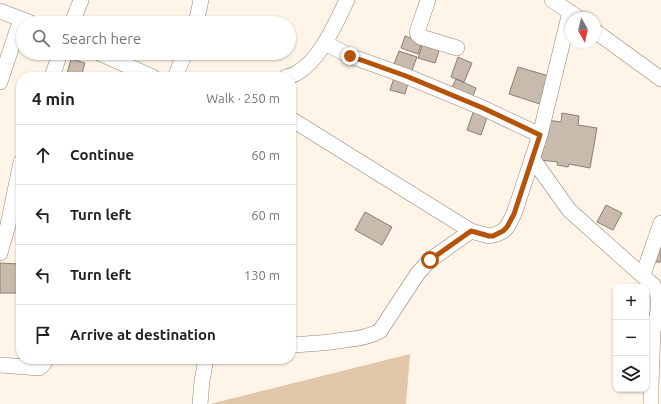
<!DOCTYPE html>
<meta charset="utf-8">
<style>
body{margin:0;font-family:Ubuntu,sans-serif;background:#f6f6f6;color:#222}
.controls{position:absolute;right:12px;bottom:12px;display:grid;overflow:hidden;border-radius:8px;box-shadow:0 1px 3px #0004}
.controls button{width:36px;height:36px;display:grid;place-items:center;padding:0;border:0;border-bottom:1px solid #e0e0e0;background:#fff;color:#222;font:20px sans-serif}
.compass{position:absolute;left:565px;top:12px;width:36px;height:36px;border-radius:50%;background:#fff;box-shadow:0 1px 3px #0004;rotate:172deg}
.stop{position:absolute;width:12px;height:12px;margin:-9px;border:3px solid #b45309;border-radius:50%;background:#fff}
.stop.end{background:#b45309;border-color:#fff;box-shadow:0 1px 4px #0008}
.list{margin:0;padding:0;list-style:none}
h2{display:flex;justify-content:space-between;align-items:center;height:52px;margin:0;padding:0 16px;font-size:17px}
h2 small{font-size:13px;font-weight:400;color:#767676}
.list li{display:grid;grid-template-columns:26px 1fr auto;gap:12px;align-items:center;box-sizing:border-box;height:60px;padding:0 16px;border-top:1px solid #e0e0e0}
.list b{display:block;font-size:15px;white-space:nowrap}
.list em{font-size:13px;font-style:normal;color:#767676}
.icon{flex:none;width:22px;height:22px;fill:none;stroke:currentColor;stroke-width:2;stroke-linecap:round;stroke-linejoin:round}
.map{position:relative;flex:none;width:661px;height:404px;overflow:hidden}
.search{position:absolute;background:#fff;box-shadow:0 1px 3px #0004;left:16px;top:16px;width:280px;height:44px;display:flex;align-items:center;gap:10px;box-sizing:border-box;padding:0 14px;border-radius:22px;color:#767676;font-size:15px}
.panel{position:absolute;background:#fff;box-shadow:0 1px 3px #0004;left:16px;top:72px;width:280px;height:292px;border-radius:16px}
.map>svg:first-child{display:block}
.green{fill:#e2c6aa}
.building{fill:#c8baad;stroke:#8b7e72}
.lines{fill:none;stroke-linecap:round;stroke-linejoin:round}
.minor-casing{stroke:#938679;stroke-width:16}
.minor{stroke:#fff;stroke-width:15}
.route{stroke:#b45309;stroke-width:5}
</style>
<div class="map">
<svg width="661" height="404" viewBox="0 0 661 404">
<rect width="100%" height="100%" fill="#fff4e8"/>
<path class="green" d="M410 354 406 404H210Z"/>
<path class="building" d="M405 36 422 42 418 54 401 48Z
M423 43 440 48 435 63 418 58Z
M399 51 417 57 411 73 393 67Z
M458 57 472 63 464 82 451 77Z
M71 59 85 63 81 77H66Z
M518 67 549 76 540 104 509 94Z
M395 75 409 79 405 94 390 90Z
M456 79 476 88 471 101 450 92Z
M475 107 489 112 481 135 467 130Z
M562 113 579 116 578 125 597 128 590 168 569 164 568 167 557 165 558 162 540 160 547 120 561 122Z
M606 205 622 213 613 230 597 222Z
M365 212 392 227 382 245 355 230Z
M661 247V262H655L653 248Z
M0 263 20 264 19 293H0Z"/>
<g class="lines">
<g class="minor-casing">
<path id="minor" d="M428 0 417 32 418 35 421 37 457 48
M552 0 577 17
M0 11 31 23
M72 23 81 0
M196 23 201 0
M595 31 661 79
M325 43 350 56 406 76 483 108 540 135
M99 53 153 77
M52 77 60 53
M175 77 185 53
M286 77C290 76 294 75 297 73 321 59 335 24 347 0
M0 82 21 19
M291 119 471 231 489 236 497 234 503 231 507 227 514 214 540 135 570 12
M532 158 569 210 653 285C655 289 657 293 658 297 659 307 657 320 653 330L651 385V404
M0 253 8 225 21 162
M643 275 661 223
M291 345C309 344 327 343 344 340 357 339 369 337 380 331L418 273 430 260 471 231
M0 365 39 368C43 365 45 364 45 359
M200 404 202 381 206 359"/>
</g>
<use href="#minor" class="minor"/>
</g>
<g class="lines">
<path class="route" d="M350 56 406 76 483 108 540 135 514 214 507 227 503 231 493 236H489L471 231 430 260"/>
</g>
</svg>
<div class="controls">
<button>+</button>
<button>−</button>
<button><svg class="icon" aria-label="layers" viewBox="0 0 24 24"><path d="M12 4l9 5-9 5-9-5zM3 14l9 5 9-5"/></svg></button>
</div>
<svg class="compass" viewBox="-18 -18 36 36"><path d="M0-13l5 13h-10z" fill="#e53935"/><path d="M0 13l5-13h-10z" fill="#767676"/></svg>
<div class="stop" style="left:430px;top:260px"></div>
<div class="stop end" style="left:350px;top:56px"></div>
<div class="search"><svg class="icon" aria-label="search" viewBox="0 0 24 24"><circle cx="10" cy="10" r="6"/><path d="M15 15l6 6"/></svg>Search here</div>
<section class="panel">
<h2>4 min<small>Walk · 250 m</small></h2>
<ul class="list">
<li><svg class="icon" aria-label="ahead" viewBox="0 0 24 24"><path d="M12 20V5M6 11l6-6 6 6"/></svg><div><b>Continue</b></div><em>60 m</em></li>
<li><svg class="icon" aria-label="left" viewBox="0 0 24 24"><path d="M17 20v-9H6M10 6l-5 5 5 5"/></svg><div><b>Turn left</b></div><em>60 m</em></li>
<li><svg class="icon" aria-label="left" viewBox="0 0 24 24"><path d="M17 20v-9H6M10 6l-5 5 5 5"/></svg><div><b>Turn left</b></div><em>130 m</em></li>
<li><svg class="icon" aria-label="arrive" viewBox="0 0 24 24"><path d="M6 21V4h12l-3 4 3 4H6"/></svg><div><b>Arrive at destination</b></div></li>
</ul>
</section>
</div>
